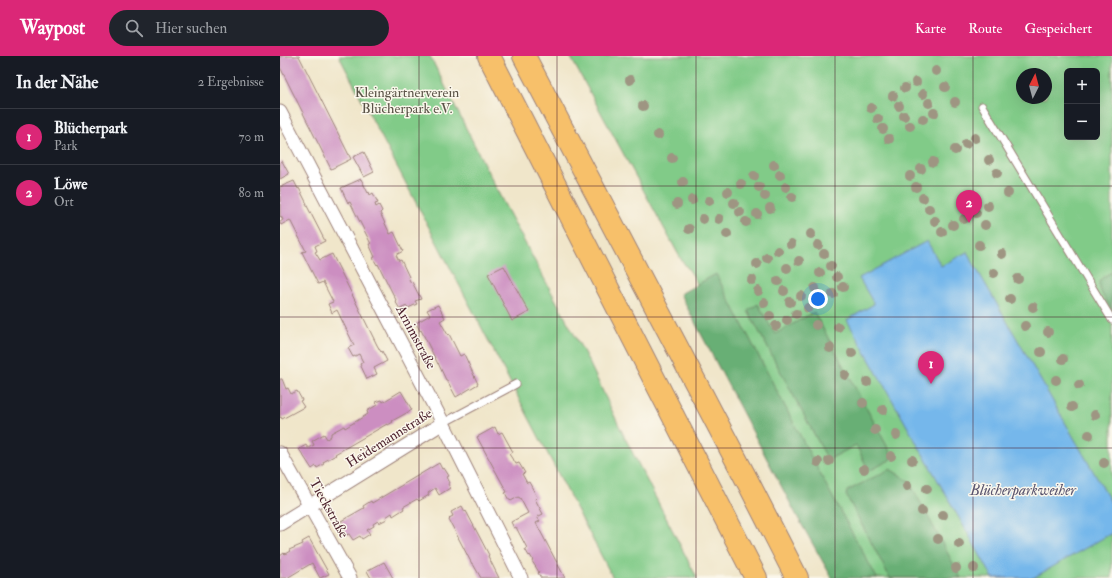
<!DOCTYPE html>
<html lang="de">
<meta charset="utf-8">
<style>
body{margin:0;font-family:"IM FELL Double Pica",serif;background:#20242c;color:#f1f3f6}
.controls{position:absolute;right:12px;top:12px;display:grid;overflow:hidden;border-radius:6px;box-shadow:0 4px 16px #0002}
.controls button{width:36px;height:36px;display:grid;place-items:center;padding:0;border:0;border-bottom:1px solid #363941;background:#171b24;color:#f1f3f6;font:20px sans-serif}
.compass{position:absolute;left:736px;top:12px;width:36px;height:36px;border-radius:50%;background:#171b24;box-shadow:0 4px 16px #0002;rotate:6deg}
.you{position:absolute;left:538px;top:243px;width:14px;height:14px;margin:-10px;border:3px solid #fff;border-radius:50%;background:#1a73e8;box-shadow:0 0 0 6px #1a73e833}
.badge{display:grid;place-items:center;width:26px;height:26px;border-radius:50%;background:#db2777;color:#fff;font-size:13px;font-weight:700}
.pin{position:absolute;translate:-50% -33px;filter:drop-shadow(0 1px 2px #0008)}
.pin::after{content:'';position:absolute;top:21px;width:14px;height:12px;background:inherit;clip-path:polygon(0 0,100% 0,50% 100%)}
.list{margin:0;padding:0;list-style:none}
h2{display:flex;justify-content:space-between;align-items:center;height:52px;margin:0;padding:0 16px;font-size:17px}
h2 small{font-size:13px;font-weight:400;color:#9ea1a6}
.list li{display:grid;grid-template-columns:26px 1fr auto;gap:12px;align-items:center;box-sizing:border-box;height:56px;padding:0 16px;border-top:1px solid #363941}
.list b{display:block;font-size:15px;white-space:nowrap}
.list p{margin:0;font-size:13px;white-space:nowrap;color:#9ea1a6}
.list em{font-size:13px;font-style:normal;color:#9ea1a6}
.icon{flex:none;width:22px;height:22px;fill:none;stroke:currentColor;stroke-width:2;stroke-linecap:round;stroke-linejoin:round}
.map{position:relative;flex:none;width:832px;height:522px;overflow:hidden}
header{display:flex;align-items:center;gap:24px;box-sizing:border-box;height:56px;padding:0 20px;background:#db2777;color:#fff}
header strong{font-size:19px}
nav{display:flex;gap:22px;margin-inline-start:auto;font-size:14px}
.search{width:280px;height:36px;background:#20242c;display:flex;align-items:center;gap:10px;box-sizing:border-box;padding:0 14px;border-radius:22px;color:#9ea1a6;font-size:15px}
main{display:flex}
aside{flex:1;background:#171b24}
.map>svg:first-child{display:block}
.green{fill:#81cb88;stroke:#66755a;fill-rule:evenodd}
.forest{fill:#68af74;stroke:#596750}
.water{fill:#75b7eb;stroke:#606b8b}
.building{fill:#cc8ec1}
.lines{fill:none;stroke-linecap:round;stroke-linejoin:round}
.lane-casing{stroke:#9d827a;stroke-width:9}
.street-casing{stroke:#9d827a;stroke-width:15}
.highway-casing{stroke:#9d827a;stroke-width:24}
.lane{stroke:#fff;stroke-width:7}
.street{stroke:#fff;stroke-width:13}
.highway{stroke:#f7c06b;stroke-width:22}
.tree{fill:#9e9582}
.grid{fill:none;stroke:#4a1f2b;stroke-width:1;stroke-opacity:0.55}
.labels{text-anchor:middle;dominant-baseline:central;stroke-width:3;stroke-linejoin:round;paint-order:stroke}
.park-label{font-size:14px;fill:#5a5347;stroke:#fbf7ec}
.street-label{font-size:14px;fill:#4a1f2b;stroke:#fbf7ec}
.water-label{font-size:15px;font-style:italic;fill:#59546e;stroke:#fbf7ec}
</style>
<header>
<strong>Waypost</strong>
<div class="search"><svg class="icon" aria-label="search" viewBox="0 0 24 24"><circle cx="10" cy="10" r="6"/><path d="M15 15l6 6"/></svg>Hier suchen</div>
<nav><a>Karte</a><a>Route</a><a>Gespeichert</a></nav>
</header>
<main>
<aside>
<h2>In der Nähe<small>2 Ergebnisse</small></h2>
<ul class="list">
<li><span class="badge">1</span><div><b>Blücherpark</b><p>Park</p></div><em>70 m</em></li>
<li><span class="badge">2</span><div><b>Löwe</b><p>Ort</p></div><em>80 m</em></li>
</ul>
</aside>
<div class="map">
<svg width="832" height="522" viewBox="0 0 832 522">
<rect width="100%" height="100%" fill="#fbf7ec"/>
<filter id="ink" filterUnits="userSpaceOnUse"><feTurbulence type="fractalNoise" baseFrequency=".025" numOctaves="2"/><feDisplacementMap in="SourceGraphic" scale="8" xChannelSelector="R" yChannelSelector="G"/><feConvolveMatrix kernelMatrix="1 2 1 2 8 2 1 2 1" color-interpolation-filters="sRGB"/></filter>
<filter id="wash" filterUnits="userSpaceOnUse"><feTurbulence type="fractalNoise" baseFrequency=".012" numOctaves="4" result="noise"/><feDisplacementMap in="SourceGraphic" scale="16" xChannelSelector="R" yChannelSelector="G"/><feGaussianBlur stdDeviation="0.9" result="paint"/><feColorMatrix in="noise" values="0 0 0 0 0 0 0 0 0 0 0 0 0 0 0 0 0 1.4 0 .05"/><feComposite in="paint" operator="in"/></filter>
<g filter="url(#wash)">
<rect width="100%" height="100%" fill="#f0e6ca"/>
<path class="green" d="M59 0H150L222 144 309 306 343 378 417 522H333Z
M290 0H832V522H579L419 236C417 223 410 215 402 205ZM787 15H817V81H787ZM742 18H766V42H742Z"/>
<path class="forest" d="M832 216V255C828 247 814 230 821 223 823 220 829 218 832 216Z
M436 218 546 429 597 522H552L518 462 400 238Z
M478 248 495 278 534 256 612 399 610 404 589 415 576 389 548 404 468 255 470 253Z
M610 413 629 425 681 522H610L566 439 567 435Z"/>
<path class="water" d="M647 185 661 210 687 196 832 448V477L753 522H713L567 264 594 248 579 222Z"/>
<g id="blocks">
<path class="building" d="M0 0H19L71 103 51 113 0 11Z
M84 96 94 116 84 121 73 101Z
M2 105 9 118 0 123V106Z
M81 123 88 137 89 136 90 139 93 137 98 147 95 148 96 151 99 149 102 155 100 157 110 178 114 176 123 195 116 199 119 205 121 204 129 221H128L131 227 132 226 141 243 135 245 137 248 128 252 127 250 120 253 115 245 116 244 98 208 97 209 93 202 95 201 89 188H91L70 146 68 147 61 132Z
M14 125 18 133 19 132 27 148H26L45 185 35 190 37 195 35 196 40 204 52 198 97 289 101 296 102 295 107 305 94 312 97 318 87 323 80 308 83 306 79 298 73 301 68 292 74 289 57 254 52 257 48 248 53 246 43 226 38 228 22 196 26 195 10 164 1 169 0 167V166L3 164 1 160 0 161V131Z
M224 210 249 256 232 265 208 218Z
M158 249 165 262 160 265 168 279 169 278 180 300 184 298 198 328 176 341 167 324H166L158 307V308L141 274 140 275 136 267 150 259 147 254Z
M0 323H2L6 333 8 332 11 338 17 335 22 344 20 345 24 351 2 363 1 361 0 362Z
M121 335 132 354 112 365 113 366 108 369 107 368 55 398 56 399 43 406 44 408 37 412 36 410 32 413 19 393 26 389 28 392 34 389 32 385 44 378 47 383 51 380V377L64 370 65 372 88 358 87 355 97 349 96 346 102 344 103 346Z
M215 371 218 378 222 376 233 396 229 398 233 404V403L236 408 239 407 245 417 242 418 247 427 249 426 257 441 255 443 263 458 257 461 260 465 256 467 285 522H261L258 517 259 516 252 505 253 504 250 499 249 500 245 493 247 492 239 477 236 471 234 472 231 466 248 457 240 442 238 441 231 445 230 444H229L225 437 227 436 197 381Z
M159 407 162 413 164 412 169 420 167 421 170 427 168 428 170 432 159 439 155 432 148 437 149 439 139 445 137 443 123 451 124 453 113 460 112 457 106 461 107 463 99 467 98 465 93 468 94 470 87 474 90 478 82 483 80 480 73 484 69 478 66 479V478H65L63 475V473L65 472 61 465 84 452 83 450 91 445 92 447Z
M182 450 185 456 186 455 209 499 208 500 219 522H201L193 508H192L169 464 170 463 169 462 173 460 171 456Z
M29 482 49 518 40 522 32 507 7 522H0V500L4 497 5 498 10 495 9 494 23 488 22 486Z
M104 506 113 522H91L87 515Z"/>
</g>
</g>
<g filter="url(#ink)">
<use href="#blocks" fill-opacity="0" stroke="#9d827a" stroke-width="1"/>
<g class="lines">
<g class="lane-casing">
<path id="lane" d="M702 50 832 264
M163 367 236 328"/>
</g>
<g class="street-casing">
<path id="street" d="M0 56 163 367 241 522
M0 397 70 522
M0 468 163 367"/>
</g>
<g class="highway-casing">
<path id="highway" d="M209 0 476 522
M244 0 470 430 517 522"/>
</g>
<use href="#lane" class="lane"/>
<use href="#street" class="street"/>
<use href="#highway" class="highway"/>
</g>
<g class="tree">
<circle cx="656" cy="15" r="5"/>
<circle cx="350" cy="24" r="5"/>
<circle cx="636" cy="26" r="5"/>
<circle cx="665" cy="31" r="5"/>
<circle cx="625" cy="32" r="5"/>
<circle cx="643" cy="38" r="5"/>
<circle cx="613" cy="40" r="5"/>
<circle cx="675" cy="46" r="5"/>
<circle cx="649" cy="47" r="5"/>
<circle cx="363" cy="50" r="5"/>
<circle cx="619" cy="50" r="5"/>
<circle cx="591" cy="52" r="5"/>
<circle cx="654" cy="57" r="5"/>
<circle cx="624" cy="60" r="5"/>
<circle cx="598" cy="63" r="5"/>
<circle cx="643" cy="63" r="5"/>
<circle cx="630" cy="70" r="5"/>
<circle cx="603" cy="73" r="5"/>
<circle cx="378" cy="79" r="5"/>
<circle cx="695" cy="82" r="5"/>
<circle cx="609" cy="83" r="5"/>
<circle cx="686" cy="88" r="5"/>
<circle cx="675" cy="94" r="5"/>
<circle cx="392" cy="102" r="5"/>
<circle cx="709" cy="104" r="5"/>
<circle cx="653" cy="106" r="5"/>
<circle cx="494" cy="109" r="5"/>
<circle cx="641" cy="113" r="5"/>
<circle cx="717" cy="117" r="5"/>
<circle cx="500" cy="119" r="5"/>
<circle cx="474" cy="120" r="5"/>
<circle cx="630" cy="120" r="5"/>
<circle cx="403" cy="126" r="5"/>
<circle cx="461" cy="128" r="5"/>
<circle cx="479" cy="131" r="5"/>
<circle cx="506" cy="131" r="5"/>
<circle cx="636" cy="131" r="5"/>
<circle cx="448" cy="136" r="5"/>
<circle cx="728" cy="137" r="5"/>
<circle cx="485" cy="140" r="5"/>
<circle cx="512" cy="141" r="5"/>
<circle cx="643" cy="142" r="5"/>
<circle cx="412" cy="144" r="5"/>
<circle cx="429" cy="145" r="5"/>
<circle cx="454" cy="147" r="5"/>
<circle cx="397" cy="148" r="5"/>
<circle cx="708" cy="150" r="5"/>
<circle cx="490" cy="152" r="5"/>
<circle cx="649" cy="153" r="5"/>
<circle cx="460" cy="156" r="5"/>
<circle cx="696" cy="157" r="5"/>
<circle cx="477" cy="158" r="5"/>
<circle cx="423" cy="163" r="5"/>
<circle cx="439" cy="163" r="5"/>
<circle cx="684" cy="163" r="5"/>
<circle cx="655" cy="165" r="5"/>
<circle cx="466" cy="166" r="5"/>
<circle cx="673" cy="169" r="5"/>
<circle cx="705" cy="169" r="5"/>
<circle cx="409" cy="173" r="5"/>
<circle cx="662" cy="176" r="5"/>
<circle cx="447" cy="178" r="5"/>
<circle cx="531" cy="178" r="5"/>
<circle cx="511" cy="188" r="5"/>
<circle cx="538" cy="189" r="5"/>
<circle cx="699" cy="189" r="5"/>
<circle cx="498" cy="195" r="5"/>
<circle cx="544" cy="198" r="5"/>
<circle cx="722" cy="198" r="5"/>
<circle cx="487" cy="202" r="5"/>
<circle cx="519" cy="205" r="5"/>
<circle cx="477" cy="208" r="5"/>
<circle cx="551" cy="210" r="5"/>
<circle cx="507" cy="212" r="5"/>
<circle cx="540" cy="217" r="5"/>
<circle cx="714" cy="217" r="5"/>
<circle cx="557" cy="221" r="5"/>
<circle cx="738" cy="223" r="5"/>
<circle cx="472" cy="224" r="5"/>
<circle cx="498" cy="225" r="5"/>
<circle cx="563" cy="231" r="5"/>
<circle cx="535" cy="232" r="5"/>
<circle cx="478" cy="235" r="5"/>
<circle cx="504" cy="235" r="5"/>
<circle cx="553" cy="238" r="5"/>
<circle cx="521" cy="240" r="5"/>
<circle cx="730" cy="243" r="5"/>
<circle cx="541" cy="244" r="5"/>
<circle cx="510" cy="246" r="5"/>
<circle cx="484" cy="247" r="5"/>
<circle cx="753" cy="251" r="5"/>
<circle cx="528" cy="252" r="5"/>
<circle cx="516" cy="258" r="5"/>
<circle cx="490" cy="260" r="5"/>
<circle cx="507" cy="264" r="5"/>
<circle cx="536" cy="269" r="5"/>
<circle cx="496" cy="270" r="5"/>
<circle cx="745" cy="270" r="5"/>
<circle cx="558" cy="271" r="5"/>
<circle cx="768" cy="276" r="5"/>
<circle cx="550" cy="292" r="5"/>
<circle cx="761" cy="296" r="5"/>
<circle cx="572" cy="297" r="5"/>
<circle cx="783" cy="303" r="5"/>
<circle cx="565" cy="319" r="5"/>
<circle cx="776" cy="324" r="5"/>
<circle cx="587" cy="326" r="5"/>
<circle cx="799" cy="329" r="5"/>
<circle cx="583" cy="347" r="5"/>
<circle cx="792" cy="351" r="5"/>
<circle cx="603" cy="354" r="5"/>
<circle cx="815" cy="359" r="5"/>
<circle cx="595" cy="374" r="5"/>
<circle cx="616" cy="379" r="5"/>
<circle cx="809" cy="379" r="5"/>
<circle cx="611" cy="400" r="5"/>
<circle cx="632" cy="404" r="5"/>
<circle cx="549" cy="405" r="5"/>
<circle cx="538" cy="406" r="5"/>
<circle cx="824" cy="407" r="5"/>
<circle cx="584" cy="413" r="5"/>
<circle cx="627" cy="430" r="5"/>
<circle cx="647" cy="433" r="5"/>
<circle cx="642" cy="455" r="5"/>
<circle cx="663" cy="459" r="5"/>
<circle cx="658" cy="483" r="5"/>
<circle cx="679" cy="488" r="5"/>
<circle cx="676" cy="512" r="5"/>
<circle cx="694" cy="512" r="5"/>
</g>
</g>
<path class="grid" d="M139 0V522M277 0V522M416 0V522M555 0V522M693 0V522M0 130H832M0 261H832M0 392H832"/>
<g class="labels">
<g class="park-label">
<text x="127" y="36">Kleingärtnerverein<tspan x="127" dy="16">Blücherpark e.V.</tspan></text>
</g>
<g class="street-label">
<text transform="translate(136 281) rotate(62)">Arnimstraße</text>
<text transform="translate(109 382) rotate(-32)">Heidemannstraße</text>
<text transform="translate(49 452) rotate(61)">Tieckstraße</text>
</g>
<g class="water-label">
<text x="743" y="434">Blücherparkweiher</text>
</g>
</g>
</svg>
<div class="controls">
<button>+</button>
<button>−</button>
</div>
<svg class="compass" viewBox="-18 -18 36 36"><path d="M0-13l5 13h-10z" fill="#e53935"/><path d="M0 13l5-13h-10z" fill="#9ea1a6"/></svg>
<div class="you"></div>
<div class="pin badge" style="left:651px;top:328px">1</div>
<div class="pin badge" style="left:689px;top:167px">2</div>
</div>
</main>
